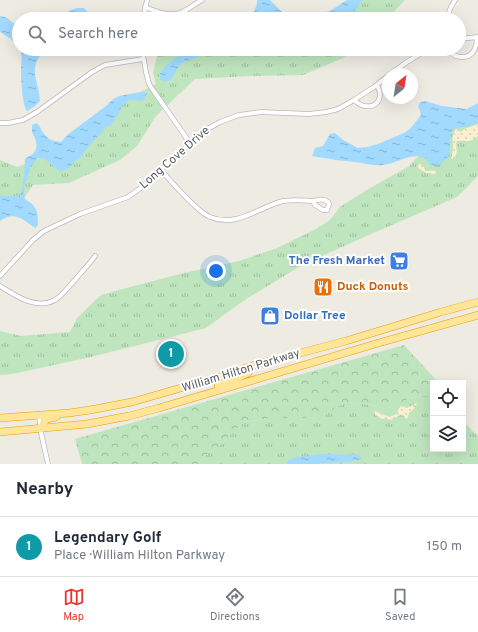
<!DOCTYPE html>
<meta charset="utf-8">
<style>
body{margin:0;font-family:Overpass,sans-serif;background:#f6f6f7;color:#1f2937}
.controls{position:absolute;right:12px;bottom:12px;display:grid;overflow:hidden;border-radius:0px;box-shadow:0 4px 16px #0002}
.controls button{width:36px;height:36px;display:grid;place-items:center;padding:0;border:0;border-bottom:1px solid #e0e1e3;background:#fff;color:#1f2937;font:20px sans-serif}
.compass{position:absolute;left:382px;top:68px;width:36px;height:36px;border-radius:50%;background:#fff;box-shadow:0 4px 16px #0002;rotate:30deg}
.you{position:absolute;left:216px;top:271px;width:14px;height:14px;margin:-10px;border:3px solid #fff;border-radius:50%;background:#1a73e8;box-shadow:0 0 0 6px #1a73e833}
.badge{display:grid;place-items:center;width:26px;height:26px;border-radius:50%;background:#e9352c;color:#fff;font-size:13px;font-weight:700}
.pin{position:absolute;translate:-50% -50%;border:2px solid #fff;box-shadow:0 1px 4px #0006}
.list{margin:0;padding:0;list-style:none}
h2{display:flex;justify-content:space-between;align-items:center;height:52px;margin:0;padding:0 16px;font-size:17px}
h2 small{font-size:13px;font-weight:400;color:#747a83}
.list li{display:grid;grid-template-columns:26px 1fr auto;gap:12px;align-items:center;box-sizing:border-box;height:60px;padding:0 16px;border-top:1px solid #e0e1e3}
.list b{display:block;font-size:15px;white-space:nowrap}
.list p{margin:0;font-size:13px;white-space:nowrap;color:#747a83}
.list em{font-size:13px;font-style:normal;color:#747a83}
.icon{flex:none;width:22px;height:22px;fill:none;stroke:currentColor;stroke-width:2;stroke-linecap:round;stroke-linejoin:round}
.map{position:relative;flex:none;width:478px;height:464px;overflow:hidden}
.search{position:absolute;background:#fff;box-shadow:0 4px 16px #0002;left:12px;right:12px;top:12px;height:44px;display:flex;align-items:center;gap:10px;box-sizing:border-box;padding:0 14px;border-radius:22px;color:#747a83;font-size:15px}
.sheet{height:112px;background:#fff}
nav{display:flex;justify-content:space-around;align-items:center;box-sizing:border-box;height:56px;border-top:1px solid #e0e1e3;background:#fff;font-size:11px;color:#747a83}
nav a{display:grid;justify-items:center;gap:2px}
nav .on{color:#e9352c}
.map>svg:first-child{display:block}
.grass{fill:url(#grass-tufts)}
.forest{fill:url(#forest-crowns)}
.sand{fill:url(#sand-dots)}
.water{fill:url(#water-ripples)}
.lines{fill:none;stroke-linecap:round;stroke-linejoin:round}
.minor-casing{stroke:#b8babf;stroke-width:5.5}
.trunk-casing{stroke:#f09d00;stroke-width:8}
.minor{stroke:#fff;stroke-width:4}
.trunk{stroke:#fee598;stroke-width:7}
.labels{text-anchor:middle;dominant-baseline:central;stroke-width:4;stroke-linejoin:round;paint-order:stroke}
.street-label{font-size:12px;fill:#5b5f63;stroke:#fff}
.shop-label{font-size:12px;font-weight:bold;fill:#366cbe;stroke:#fff;text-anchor:end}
.food-label{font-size:12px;font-weight:bold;fill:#c56008;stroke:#fff;text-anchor:start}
</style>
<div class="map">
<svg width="478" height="464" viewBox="0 0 478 464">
<defs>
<pattern id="grass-tufts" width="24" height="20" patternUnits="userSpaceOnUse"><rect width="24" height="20" fill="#bfe5be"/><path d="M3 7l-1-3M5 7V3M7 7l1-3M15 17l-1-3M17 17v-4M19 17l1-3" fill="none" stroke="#9ebd9e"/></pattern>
<pattern id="forest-crowns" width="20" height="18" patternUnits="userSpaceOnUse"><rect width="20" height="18" fill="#bfe5be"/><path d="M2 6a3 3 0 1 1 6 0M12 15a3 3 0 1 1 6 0" fill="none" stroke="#9ebd9e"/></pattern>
<pattern id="sand-dots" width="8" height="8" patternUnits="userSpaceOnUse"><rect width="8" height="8" fill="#faefd0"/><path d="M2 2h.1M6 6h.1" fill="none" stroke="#d9cfb5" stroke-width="1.8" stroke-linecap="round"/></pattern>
<pattern id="water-ripples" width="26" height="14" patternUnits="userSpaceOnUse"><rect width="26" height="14" fill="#a1d9ff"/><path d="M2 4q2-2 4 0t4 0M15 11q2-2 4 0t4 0" fill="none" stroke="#86b3d2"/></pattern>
</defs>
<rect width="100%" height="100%" fill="#edebe2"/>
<path class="grass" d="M352 0H405L387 19H330Z
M162 49H355L343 58 303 75 249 76 195 79 156 116 137 146 120 160 69 183 33 185 19 205 0 202V160L17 167 53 153 117 104 156 84 153 73 157 56Z
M478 112V176L457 197 371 234 304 264 246 299 206 328 91 357 12 374 0 375V331L21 336 70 332 77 318 101 295 130 287 184 273 239 261 277 248 316 229 330 220 340 207 370 188 408 167 430 144Z
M421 396H433V449H463V421L478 436V464H198L210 451 218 447 224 441 244 422 270 418H301L319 417 337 406 347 402 372 405 384 409 395 406 408 398Z"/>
<path class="forest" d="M404 345 439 383H433V396H421L409 398 395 406 384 409 372 405 347 402 337 406 326 415 319 417 301 418H270L244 422 224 441 218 447 210 451 198 464H82L75 439Z"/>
<path class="sand" d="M478 124V136C468 144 467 140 457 141 454 148 460 150 454 158L452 159 451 158C452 154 453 151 453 147 453 140 451 135 456 129L461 132 464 129Z
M419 164 423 165 425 170 427 171 435 170 436 172 434 174 426 173 418 168V166Z
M415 403 417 404 412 411 409 413 408 417 406 419 403 415H400L390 420 385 418 382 419 374 414 375 411 381 414 390 417 398 413V410L401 406 407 408 413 405Z"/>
<path class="water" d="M257 0H270L283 13 288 15 319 13 330 11 347 0H362C358 8 353 14 345 19H251L257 4Z
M77 8H84L89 13V19H59L69 11Z
M0 16 5 17 19 27V48L11 39 0 32Z
M20 49H48C25 66 39 80 40 101L35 106 27 111C22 104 21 77 21 68 21 62 23 54 20 49Z
M190 49H216C208 52 201 56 193 59 188 61 183 61 179 66 174 72 174 80 165 82 163 81 160 80 160 78 156 69 183 53 190 49Z
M141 92 147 93 145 99 142 101 134 100H130L127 102 122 106 118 115 111 125 104 128 103 132 96 138 83 153V155C76 159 72 167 66 170 56 174 52 162 44 159 42 158 40 158 38 158L31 166 29 171 27 179 24 186V194L25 199C37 207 38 210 38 225L35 228C22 219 15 211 0 221V195L7 196H17L20 197C23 184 25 172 25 159 27 156 31 156 33 154 40 146 35 139 32 132 32 130 32 128 32 125L36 123C40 125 40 127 42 131 47 139 52 141 61 142L67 135 106 106 112 100 119 96Z
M425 101 442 106 467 109 478 103V123L467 127 456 128 454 129 451 133 449 154 448 157 438 166C431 165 429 165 425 158 410 152 397 164 383 165 375 166 369 164 361 163 351 161 341 161 330 159 324 158 318 157 312 156L315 148 323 146 330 134 335 133 343 140 358 148 367 147 378 144 404 133 410 129 421 115 420 111 418 106 420 102Z
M323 454 360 455 361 459C349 463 334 462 321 463L319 464H287L289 459 298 457Z"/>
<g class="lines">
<g class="minor-casing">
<path id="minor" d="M145 7C155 11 169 17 180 13 187 10 195 4 202 0
M143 19 147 0
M446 19 451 7 455 0
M459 39 478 37
M142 49 146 72 149 84 155 93 190 143
M449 49C452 58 467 60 473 52 476 48 477 42 477 37
M390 74 407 62 428 49
M354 100C369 114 387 103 377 85
M0 123H8L23 120 37 112 92 72 105 65 143 59
M161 170C174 185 187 200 202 212 205 214 207 216 210 217 237 228 259 207 283 201 292 200 302 200 311 201 318 201 321 197 328 202L329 204 327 210H323L315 205 313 201
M0 276 33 240 44 231 80 214 128 197 142 187 204 131 220 122 239 115 261 112 309 114 326 112 338 109 354 100 374 87 388 76
M0 286C16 296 36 310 55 300 63 295 69 286 75 280 82 271 89 265 95 256
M39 415 41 433 48 464"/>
</g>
<g class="trunk-casing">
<path id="trunk" d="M218 386 248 373 251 367
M0 418 69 413 90 410 132 402 219 377 258 364 346 341 441 312 478 302
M41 428 46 419 56 417
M0 432 87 424 129 416 159 408 382 342 478 315"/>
</g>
<use href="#minor" class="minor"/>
<use href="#trunk" class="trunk"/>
</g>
<defs>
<g id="supermarket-square" transform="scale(1)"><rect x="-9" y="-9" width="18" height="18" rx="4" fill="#3f7fe0" stroke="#fff"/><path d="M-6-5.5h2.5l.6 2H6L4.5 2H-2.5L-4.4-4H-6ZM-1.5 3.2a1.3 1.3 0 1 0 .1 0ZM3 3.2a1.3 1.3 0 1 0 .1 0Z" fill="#fff"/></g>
<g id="restaurant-square" transform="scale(1)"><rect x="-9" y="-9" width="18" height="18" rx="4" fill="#e8710a" stroke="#fff"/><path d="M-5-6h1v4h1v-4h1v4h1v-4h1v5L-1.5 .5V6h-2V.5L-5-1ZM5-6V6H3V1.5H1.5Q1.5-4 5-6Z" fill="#fff"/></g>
<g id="shop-square" transform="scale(1)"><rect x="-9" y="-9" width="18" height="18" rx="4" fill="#3f7fe0" stroke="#fff"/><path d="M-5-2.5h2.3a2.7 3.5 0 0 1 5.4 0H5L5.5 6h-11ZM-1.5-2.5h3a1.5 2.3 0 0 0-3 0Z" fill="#fff"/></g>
</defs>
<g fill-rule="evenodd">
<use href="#supermarket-square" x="399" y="261"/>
<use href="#restaurant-square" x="323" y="287"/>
<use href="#shop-square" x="270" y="316"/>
</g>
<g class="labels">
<g class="street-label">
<text transform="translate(175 158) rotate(-41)">Long Cove Drive</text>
<text transform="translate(241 371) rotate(-17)">William Hilton Parkway</text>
</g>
<g class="shop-label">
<text x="385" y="261">The Fresh Market</text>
<text x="284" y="316" text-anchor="start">Dollar Tree</text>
</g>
<g class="food-label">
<text x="337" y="287">Duck Donuts</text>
</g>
</g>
</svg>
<div class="controls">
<button><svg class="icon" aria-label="locate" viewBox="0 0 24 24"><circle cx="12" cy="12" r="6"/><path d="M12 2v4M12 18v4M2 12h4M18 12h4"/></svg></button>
<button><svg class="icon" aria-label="layers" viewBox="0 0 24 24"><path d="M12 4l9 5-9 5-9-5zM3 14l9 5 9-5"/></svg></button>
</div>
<svg class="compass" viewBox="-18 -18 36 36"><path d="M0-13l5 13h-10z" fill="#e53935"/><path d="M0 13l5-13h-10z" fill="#747a83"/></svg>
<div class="you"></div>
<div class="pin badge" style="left:171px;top:354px;background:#0f9aa8">1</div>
<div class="search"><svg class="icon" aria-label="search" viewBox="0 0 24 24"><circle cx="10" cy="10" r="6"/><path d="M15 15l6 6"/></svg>Search here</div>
</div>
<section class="sheet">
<h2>Nearby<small></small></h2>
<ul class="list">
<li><span class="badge" style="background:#0f9aa8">1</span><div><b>Legendary Golf</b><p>Place · William Hilton Parkway</p></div><em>150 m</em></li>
</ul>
</section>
<nav>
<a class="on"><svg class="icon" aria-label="map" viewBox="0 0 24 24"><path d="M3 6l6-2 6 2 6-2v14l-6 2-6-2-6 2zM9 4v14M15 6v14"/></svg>Map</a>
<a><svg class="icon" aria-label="directions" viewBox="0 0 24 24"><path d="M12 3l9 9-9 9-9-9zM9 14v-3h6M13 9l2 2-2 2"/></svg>Directions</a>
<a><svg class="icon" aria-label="saved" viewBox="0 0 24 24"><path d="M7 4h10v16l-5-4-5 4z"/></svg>Saved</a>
</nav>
